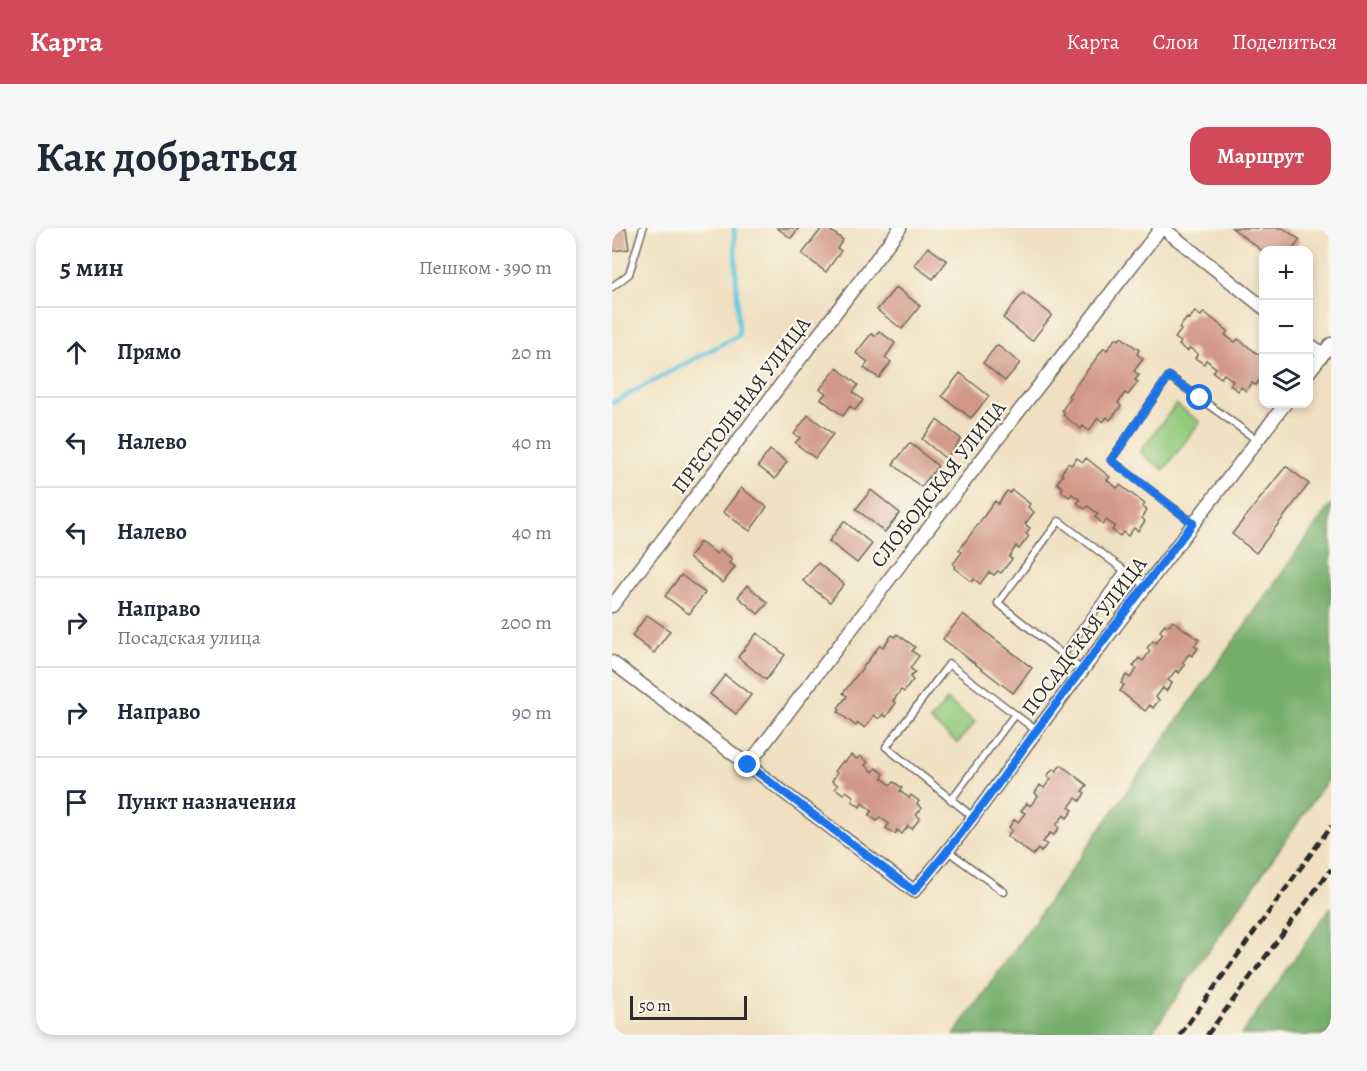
<!DOCTYPE html>
<html lang="ru">
<meta charset="utf-8">
<style>
body{margin:0;font-family:Alegreya,serif;background:#f6f6f7;color:#1f2937}
.controls{position:absolute;right:18px;top:18px;display:grid;overflow:hidden;border-radius:12px;box-shadow:0 3px 9px #0003}
.controls button{width:54px;height:54px;display:grid;place-items:center;padding:0;border:0;border-bottom:2px solid #e0e1e3;background:#fff;color:#1f2937;font:30px sans-serif}
.scale{position:absolute;left:18px;bottom:15px;width:117px;box-sizing:border-box;padding-left:6px;border:3px solid #2b2b2b;border-top:0;font-size:16px;line-height:21px;white-space:nowrap;color:#2b2b2b;-webkit-text-stroke:4px #fbf7ec;paint-order:stroke}
.stop{position:absolute;width:18px;height:18px;margin:-14px;border:4px solid #1a73e8;border-radius:50%;background:#fff}
.stop.end{background:#1a73e8;border-color:#fff;box-shadow:0 2px 6px #0008}
.list{margin:0;padding:0;list-style:none}
h2{display:flex;justify-content:space-between;align-items:center;height:78px;margin:0;padding:0 24px;font-size:26px}
h2 small{font-size:20px;font-weight:400;color:#747a83}
.list li{display:grid;grid-template-columns:39px 1fr auto;gap:18px;align-items:center;box-sizing:border-box;height:90px;padding:0 24px;border-top:2px solid #e0e1e3}
.list b{display:block;font-size:22px;white-space:nowrap}
.list p{margin:0;font-size:20px;white-space:nowrap;color:#747a83}
.list em{font-size:20px;font-style:normal;color:#747a83}
.icon{flex:none;width:33px;height:33px;fill:none;stroke:currentColor;stroke-width:2;stroke-linecap:round;stroke-linejoin:round}
.map{position:relative;flex:none;width:719px;height:807px;overflow:hidden;border-radius:18px}
header{display:flex;align-items:center;gap:36px;box-sizing:border-box;height:84px;padding:0 30px;background:#d1495b;color:#fff}
header strong{font-size:28px}
nav{display:flex;gap:33px;margin-inline-start:auto;font-size:21px}
.intro{display:flex;align-items:center;justify-content:space-between;box-sizing:border-box;height:144px;padding:0 36px}
h1{margin:0;font-size:42px}
.button{padding:15px 27px;border-radius:18px;background:#d1495b;color:#fff;font-size:21px;font-weight:700}
main{display:flex;gap:36px;padding:0 36px}
aside{flex:1;background:#fff;border-radius:18px;box-shadow:0 3px 9px #0003}
.map>svg:first-child{display:block}
.green{fill:#93ca7d;stroke:#5f7a54;stroke-width:1.5}
.forest{fill:#76ae6c;stroke:#506c4c;stroke-width:1.5}
.lines{fill:none;stroke-linecap:round;stroke-linejoin:round}
.stream{stroke:#62c6e0;stroke-width:4.5}
.building{fill:#d19888}
.lane-casing{stroke:#706a60;stroke-width:9}
.street-casing{stroke:#706a60;stroke-width:15}
.lane{stroke:#fff;stroke-width:6}
.street{stroke:#fff;stroke-width:12}
.rail{stroke:#2b2b2b;stroke-width:4.5;stroke-dasharray:9 4.5;stroke-linecap:butt}
.route{stroke:#1a73e8;stroke-width:8}
.labels{text-anchor:middle;dominant-baseline:central;stroke-width:4.5;stroke-linejoin:round;paint-order:stroke}
.street-label{font-size:21px;fill:#2b2b2b;stroke:#fbf7ec}
</style>
<header>
<strong>Карта</strong>
<nav><a>Карта</a><a>Слои</a><a>Поделиться</a></nav>
</header>
<div class="intro"><h1>Как добраться</h1><a class="button">Маршрут</a></div>
<main>
<aside>
<h2>5 мин<small>Пешком · 390 m</small></h2>
<ul class="list">
<li><svg class="icon" aria-label="ahead" viewBox="0 0 24 24"><path d="M12 20V5M6 11l6-6 6 6"/></svg><div><b>Прямо</b></div><em>20 m</em></li>
<li><svg class="icon" aria-label="left" viewBox="0 0 24 24"><path d="M17 20v-9H6M10 6l-5 5 5 5"/></svg><div><b>Налево</b></div><em>40 m</em></li>
<li><svg class="icon" aria-label="left" viewBox="0 0 24 24"><path d="M17 20v-9H6M10 6l-5 5 5 5"/></svg><div><b>Налево</b></div><em>40 m</em></li>
<li><svg class="icon" aria-label="right" viewBox="0 0 24 24"><path d="M7 20v-9h11M14 6l5 5-5 5"/></svg><div><b>Направо</b><p>Посадская улица</p></div><em>200 m</em></li>
<li><svg class="icon" aria-label="right" viewBox="0 0 24 24"><path d="M7 20v-9h11M14 6l5 5-5 5"/></svg><div><b>Направо</b></div><em>90 m</em></li>
<li><svg class="icon" aria-label="arrive" viewBox="0 0 24 24"><path d="M6 21V4h12l-3 4 3 4H6"/></svg><div><b>Пункт назначения</b></div></li>
</ul>
</aside>
<div class="map">
<svg width="719" height="807" viewBox="0 0 719 807">
<rect width="100%" height="100%" fill="#fbf7ec"/>
<filter id="ink" filterUnits="userSpaceOnUse"><feTurbulence type="fractalNoise" baseFrequency=".0167" numOctaves="2"/><feDisplacementMap in="SourceGraphic" scale="12" xChannelSelector="R" yChannelSelector="G"/><feConvolveMatrix kernelMatrix="1 2 1 2 8 2 1 2 1" color-interpolation-filters="sRGB"/></filter>
<filter id="wash" filterUnits="userSpaceOnUse"><feTurbulence type="fractalNoise" baseFrequency=".008" numOctaves="4" result="noise"/><feDisplacementMap in="SourceGraphic" scale="24" xChannelSelector="R" yChannelSelector="G"/><feGaussianBlur stdDeviation="1.35" result="paint"/><feColorMatrix in="noise" values="0 0 0 0 0 0 0 0 0 0 0 0 0 0 0 0 0 1.4 0 .05"/><feComposite in="paint" operator="in"/></filter>
<g filter="url(#wash)">
<rect width="100%" height="100%" fill="#f0e0c1"/>
<path class="green" d="M564 176 588 194 552 242 528 224Z
M335 472 363 494 346 515 318 493Z"/>
<path class="forest" d="M719 276V547L538 807H342Z
M719 679V807H629Z"/>
<g class="lines">
<path class="stream" d="M0 175 127 107 122 0"/>
</g>
<g id="blocks">
<path class="building" d="M0 0H14L17 21 0 23Z
M165 0H187L179 10Z
M210 0H215L231 12 225 20 229 23 214 44 190 26Z
M620 0H671L688 12 680 22 652 24Z
M316 19 335 33 321 51 302 37Z
M284 59 308 78 290 101 265 82Z
M411 65 440 87 420 113 391 90Z
M583 84 589 88 592 84 616 103 613 107 623 114 626 111 651 130 649 133 652 135V140L648 144 651 147 644 157 640 155 634 163 629 159 626 163 618 157 621 153 612 146 609 150 601 144 604 140 594 132 592 136 583 130 586 126 578 120 575 123 567 117 569 114 563 110 569 102 567 100 575 90 577 91Z
M267 103 283 115 273 130 279 134 267 150 252 140 256 134 244 125 259 106 263 108Z
M509 109 527 122 525 126 531 131 522 143 527 147 523 152 526 154 516 167 513 165 506 175 509 178 498 192 495 189 491 194 486 190 477 203 471 198 469 201 451 187 453 185 450 182 459 170 456 168 492 120 495 122 504 110 507 112Z
M385 117 408 135 393 153 371 135Z
M225 140 246 157 241 164 251 172 243 182 238 178 231 188 209 171 214 165 208 161Z
M348 145 377 168 359 190 330 168Z
M196 187 221 206 203 230 183 215 188 210 182 206Z
M325 192 349 211 334 231 310 211Z
M298 215 326 238 309 259 281 236Z
M158 222 175 234 163 251 146 238Z
M465 230 471 234 474 230 498 249 495 252 505 260 508 257 533 276 530 279 535 282 530 290 533 293 526 303 522 300 516 308 511 304 508 308 500 302 503 298 494 292 491 296 483 289 486 286 476 278 473 281 465 275 468 272 460 266 457 269 449 263 451 260 445 255 451 247 449 246 456 235 459 237Z
M674 238 697 256 644 325 620 306Z
M129 260 155 279 138 303 111 284Z
M259 262 288 285 273 304 244 281Z
M400 262 418 276 416 279 422 284 413 296 418 300 414 306 417 308 407 321 404 318 397 329 400 331 389 345 386 343 382 347 377 344 368 356 362 351 360 354 342 340 344 338 341 336 350 324 347 322 383 273 386 276 395 263 398 265Z
M232 293 260 316 245 335 217 313Z
M88 314 105 326 108 322 120 331 117 335 123 339 111 355 77 330Z
M206 335 232 356 218 374 191 353Z
M69 347 93 365 77 386 53 368Z
M135 357 156 375 146 386 126 369Z
M351 386 420 440 401 465 331 411Z
M35 387 58 403 42 425 20 408Z
M561 393 587 412 582 418 586 420 580 428 577 426 570 435 573 437 567 445 564 442 556 452 560 455 554 463 551 460 544 469 547 472 541 480 538 477 533 483 508 463 512 457 509 455 514 447 518 450 525 441 521 438 527 430 531 433 538 423 535 420 541 413 544 415 551 406 548 403 553 396 557 398Z
M145 405 173 427 154 452 126 429Z
M285 406 303 419 300 423 307 428 298 440 303 444 298 449 301 452 292 464 289 462 281 473 284 475 274 489 271 486 267 491 262 487 253 500 246 495 244 498 226 484 228 482 226 480 235 468 231 465 268 417 271 419 280 407 283 409Z
M113 447 139 467 124 486 98 466Z
M239 527 245 531 248 528 256 534 253 537 261 544 264 540 272 546 270 550 279 557 282 554 290 560 288 563 297 570 299 567 307 573 305 576 310 580 304 587 308 590 300 601 296 598 290 606 285 602 283 606 274 600 277 596 268 589 265 593 257 587 260 583 250 575 248 579 240 573 242 569 234 563 231 566 223 560 226 557 220 553 225 545 223 543 231 533 233 534Z
M449 537 475 557 470 563 473 565 468 573 464 570 457 579 461 582 455 590 452 587 444 597 447 600 442 607 438 605 431 614 435 616 429 624 426 621 421 627 395 608 400 602 397 599 402 592 406 594 413 585 409 583 415 575 418 578 426 568 423 565 428 557 432 560 439 551 435 548 441 541 444 543Z"/>
</g>
</g>
<g filter="url(#ink)">
<use href="#blocks" fill-opacity="0" stroke="#706a60" stroke-width="1.5"/>
<g class="lines">
<g class="lane-casing">
<path id="lane" d="M0 59 17 46 31 0
M581 295 499 232 557 148 645 212
M451 427 512 342
M470 442 386 375 447 293 533 358
M339 572 403 486
M361 589 274 519 337 436 425 503
M336 623 392 664"/>
</g>
<g class="street-casing">
<path id="street" d="M551 0 652 80
M696 115 711 126
M696 145 719 116
M0 378 288 0
M0 434 302 663C347 612 385 556 426 501 508 392 590 284 673 176
M136 537 295 328 549 0"/>
</g>
<use href="#lane" class="lane"/>
<use href="#street" class="street"/>
<path class="rail" d="M568 807 719 598
M595 807 719 641"/>
</g>
</g>
<g class="lines" filter="url(#ink)">
<path class="route" d="M136 537 302 663C346 612 385 558 424 503 476 433 528 364 581 295L499 232 557 148 588 170"/>
</g>
<g class="labels">
<g class="street-label">
<text transform="translate(129 177) rotate(-53)">ПРЕСТОЛЬНАЯ УЛИЦА</text>
<text transform="translate(326 256) rotate(-52)">СЛОБОДСКАЯ УЛИЦА</text>
<text transform="translate(472 408) rotate(-53)">ПОСАДСКАЯ УЛИЦА</text>
</g>
</g>
</svg>
<div class="controls">
<button>+</button>
<button>−</button>
<button><svg class="icon" aria-label="layers" viewBox="0 0 24 24"><path d="M12 4l9 5-9 5-9-5zM3 14l9 5 9-5"/></svg></button>
</div>
<div class="scale">50 m</div>
<div class="stop" style="left:588px;top:170px"></div>
<div class="stop end" style="left:136px;top:537px"></div>
</div>
</main>
